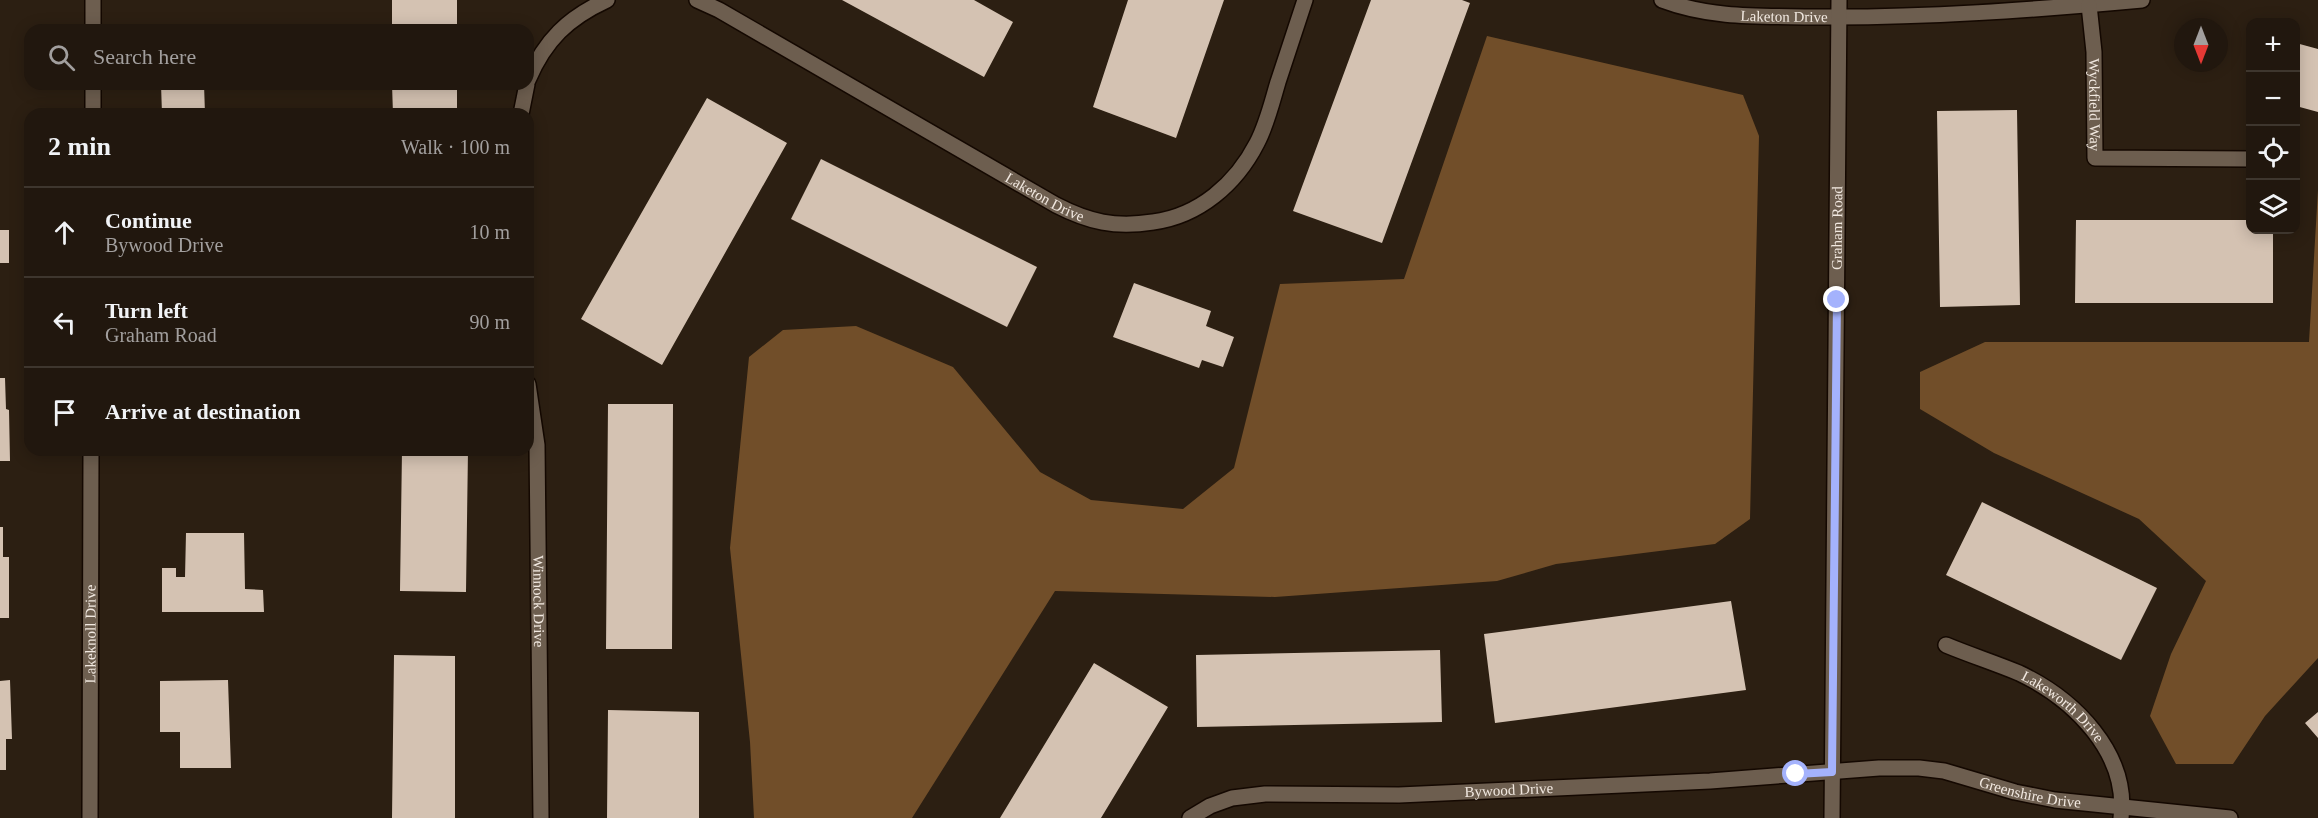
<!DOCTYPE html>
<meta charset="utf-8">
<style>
body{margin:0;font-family:Georgia,serif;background:#2d241c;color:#f1f3f6}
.controls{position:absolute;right:18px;top:18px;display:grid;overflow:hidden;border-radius:12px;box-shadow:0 3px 15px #0003}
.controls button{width:54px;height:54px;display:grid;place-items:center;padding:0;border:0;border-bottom:2px solid #3e362e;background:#21170e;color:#f1f3f6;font:30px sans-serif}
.compass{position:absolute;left:2174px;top:18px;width:54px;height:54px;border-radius:50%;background:#21170e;box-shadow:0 3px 15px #0003;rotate:180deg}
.stop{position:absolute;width:18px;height:18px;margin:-14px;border:4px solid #a4b2fc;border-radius:50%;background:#fff}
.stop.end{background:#a4b2fc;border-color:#fff;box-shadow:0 2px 6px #0008}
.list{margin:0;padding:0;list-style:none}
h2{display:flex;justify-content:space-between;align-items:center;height:78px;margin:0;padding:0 24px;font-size:26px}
h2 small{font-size:20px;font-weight:400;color:#a29f9e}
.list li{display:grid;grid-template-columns:39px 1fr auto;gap:18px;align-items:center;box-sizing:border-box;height:90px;padding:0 24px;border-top:2px solid #3e362e}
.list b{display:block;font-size:22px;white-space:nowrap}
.list p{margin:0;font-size:20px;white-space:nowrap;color:#a29f9e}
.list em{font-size:20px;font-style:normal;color:#a29f9e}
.icon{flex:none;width:33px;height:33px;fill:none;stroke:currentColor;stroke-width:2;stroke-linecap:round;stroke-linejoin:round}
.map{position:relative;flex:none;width:2318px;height:818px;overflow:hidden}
.search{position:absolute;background:#21170e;box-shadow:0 3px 15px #0003;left:24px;top:24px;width:510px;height:66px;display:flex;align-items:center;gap:15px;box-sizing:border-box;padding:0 21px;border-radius:18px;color:#a29f9e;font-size:22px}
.panel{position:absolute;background:#21170e;box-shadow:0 3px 15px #0003;left:24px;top:108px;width:510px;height:348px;border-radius:18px}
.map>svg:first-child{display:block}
.water{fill:#714e29}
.building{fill:#d4c2b2}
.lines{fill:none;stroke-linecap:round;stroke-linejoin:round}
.minor-casing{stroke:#140801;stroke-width:18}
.minor{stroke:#6d5e4f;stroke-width:15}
.route{stroke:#a4b2fc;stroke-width:8}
.labels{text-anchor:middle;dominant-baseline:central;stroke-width:6;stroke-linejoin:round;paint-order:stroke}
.street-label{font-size:15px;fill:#f1e8e0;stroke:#221509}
</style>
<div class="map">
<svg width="2318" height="818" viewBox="0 0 2318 818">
<rect width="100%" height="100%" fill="#2c1f12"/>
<path class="water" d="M1487 36 1743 95 1759 136 1750 519 1715 544 1556 564 1497 581 1275 597 1055 591 912 818H754L750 742 730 548 749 357 783 330 856 326 953 367 1040 472 1091 500 1183 509 1234 468 1280 284 1404 279Z
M2318 190V658L2265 716 2233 764H2176L2150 716 2171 654 2206 581 2139 519 1994 453 1920 409V372L1985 342H2309Z"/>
<path class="building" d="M392 0H457V30H392Z
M842 0H974L1013 22 984 77Z
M1128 0H1224L1176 138 1093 107Z
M1371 0H1462L1470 3 1382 243 1293 211Z
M2296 43 2318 49V112L2296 106Z
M161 84H204L205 114H162Z
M392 84H457V114H393Z
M707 98 787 143 662 365 581 319Z
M2017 110 2020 305 1940 307 1937 111Z
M821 159 1037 267 1007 327 791 219Z
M2076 220H2250V230H2273V303H2075Z
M0 230H9V263H0Z
M1134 283 1211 311 1206 326 1234 337 1223 367 1202 360 1199 368 1113 337Z
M0 378H5L6 409 9 410 10 461H0Z
M608 404H673L672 649H606Z
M163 450H206V455L163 456Z
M402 450H468L466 592 400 591Z
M1982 502 2157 588 2121 660 1946 575Z
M0 527H3V557H9V618H0Z
M186 533H244L245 589 263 590 264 612H162V568H176V577H185Z
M1731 601 1746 690 1495 723 1484 634Z
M1440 650 1442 722 1197 727 1196 655Z
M394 655 455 656V818H392Z
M1094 663 1168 707 1101 818H1000Z
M10 680 12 739H6V770H0V681Z
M228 680 231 768H180V732H160V681Z
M608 710 699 712V818H607Z
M2318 712V738L2305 723Z"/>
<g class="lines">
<g class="minor-casing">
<g id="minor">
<path id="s1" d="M697 0 719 10 1056 205C1089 222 1115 228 1153 222 1199 216 1236 184 1257 143 1267 124 1272 102 1278 82 1287 55 1296 27 1305 0"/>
<path id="s2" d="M1662 0C1712 19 1762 16 1815 17 1924 18 2033 10 2142 0"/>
<path id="s3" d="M2089 5 2094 52 2095 158 2250 159"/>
<path d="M93 30V0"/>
<path d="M528 80C545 40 568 18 607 0"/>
<path d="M93 114V84"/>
<path d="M521 114 527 84"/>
<path id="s4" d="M528 384 537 445 541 818"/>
<path id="s5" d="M1946 645C1970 655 1995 663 2019 673 2074 699 2129 753 2121 818"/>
<path id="s6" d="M90 818 91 450"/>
<path id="s7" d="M1190 818 1210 806 1232 798 1265 794 1399 795 1710 781 1879 768H1919L1944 771 2015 792 2055 800 2230 818"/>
<path id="s8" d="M1832 818 1839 0"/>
</g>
</g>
<use href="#minor" class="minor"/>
</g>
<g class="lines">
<path class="route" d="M1796 774 1832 772 1837 300"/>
</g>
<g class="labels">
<g class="street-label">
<text stroke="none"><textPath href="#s2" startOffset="124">Laketon Drive</textPath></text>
<text stroke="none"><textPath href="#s3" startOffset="100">Wyckfield Way</textPath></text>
<text stroke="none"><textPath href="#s1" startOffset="400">Laketon Drive</textPath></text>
<text stroke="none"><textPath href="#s8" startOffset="590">Graham Road</textPath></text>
<text stroke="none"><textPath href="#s4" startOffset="218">Winnock Drive</textPath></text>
<text stroke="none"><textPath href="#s6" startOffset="184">Lakeknoll Drive</textPath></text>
<text stroke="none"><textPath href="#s5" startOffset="134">Lakeworth Drive</textPath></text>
<text stroke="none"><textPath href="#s7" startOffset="324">Bywood Drive</textPath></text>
<text stroke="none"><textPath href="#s7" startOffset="849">Greenshire Drive</textPath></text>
</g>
</g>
</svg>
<div class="controls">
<button>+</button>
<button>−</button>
<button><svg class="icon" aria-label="locate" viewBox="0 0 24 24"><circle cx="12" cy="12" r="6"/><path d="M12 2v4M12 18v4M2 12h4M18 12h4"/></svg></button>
<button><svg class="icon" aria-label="layers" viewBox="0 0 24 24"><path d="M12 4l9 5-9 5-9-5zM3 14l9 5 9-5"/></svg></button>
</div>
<svg class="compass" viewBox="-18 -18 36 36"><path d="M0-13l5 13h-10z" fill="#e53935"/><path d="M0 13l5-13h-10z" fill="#a29f9e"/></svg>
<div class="stop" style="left:1796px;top:774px"></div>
<div class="stop end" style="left:1837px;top:300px"></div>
<div class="search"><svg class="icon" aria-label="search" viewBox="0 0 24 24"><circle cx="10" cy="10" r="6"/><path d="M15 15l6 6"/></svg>Search here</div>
<section class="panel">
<h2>2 min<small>Walk · 100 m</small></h2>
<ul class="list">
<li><svg class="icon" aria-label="ahead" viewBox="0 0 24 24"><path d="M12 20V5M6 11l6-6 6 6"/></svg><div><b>Continue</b><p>Bywood Drive</p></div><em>10 m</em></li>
<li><svg class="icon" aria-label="left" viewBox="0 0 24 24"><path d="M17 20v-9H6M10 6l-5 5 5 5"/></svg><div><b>Turn left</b><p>Graham Road</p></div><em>90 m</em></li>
<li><svg class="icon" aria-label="arrive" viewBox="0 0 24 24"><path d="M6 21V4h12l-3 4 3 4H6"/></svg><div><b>Arrive at destination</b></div></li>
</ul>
</section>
</div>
